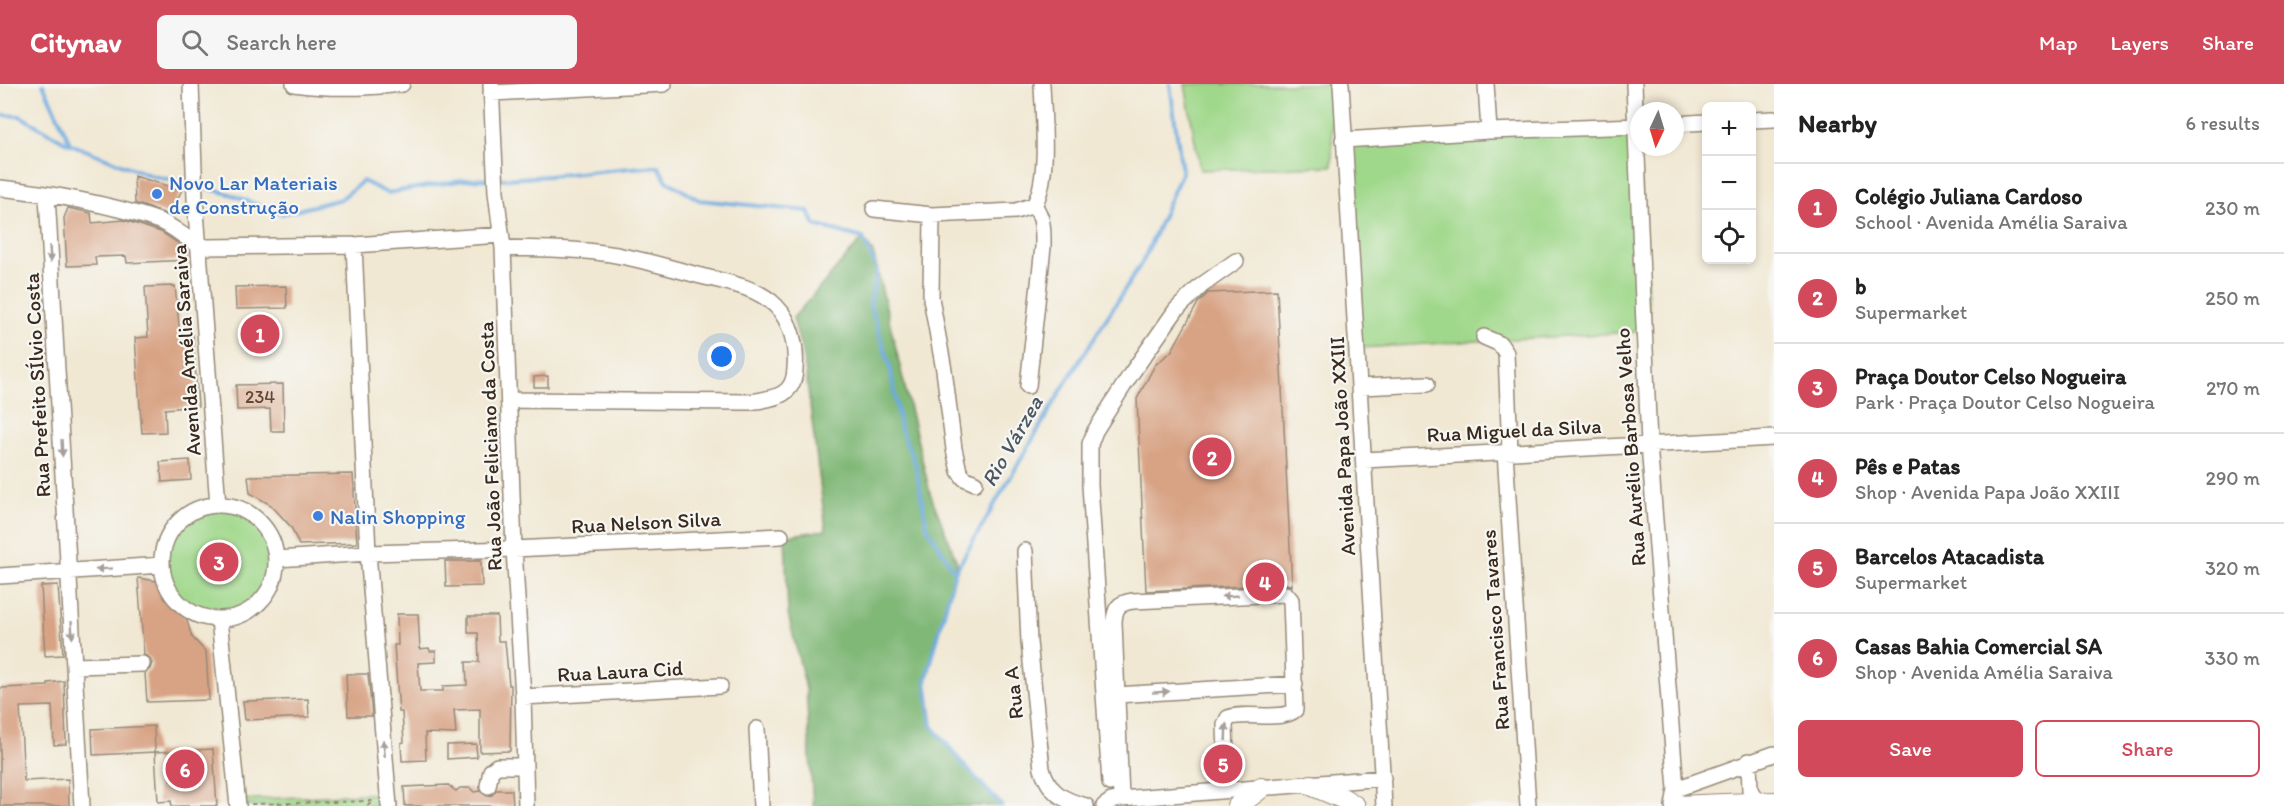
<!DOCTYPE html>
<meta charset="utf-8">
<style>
body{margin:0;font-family:Itim,sans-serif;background:#f6f6f6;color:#222}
.controls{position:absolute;right:18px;top:18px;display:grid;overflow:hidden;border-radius:9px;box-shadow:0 3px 9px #0003}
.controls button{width:54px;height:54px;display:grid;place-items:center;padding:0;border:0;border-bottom:2px solid #e0e0e0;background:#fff;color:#222;font:30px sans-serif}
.compass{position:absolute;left:1630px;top:18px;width:54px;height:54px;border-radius:50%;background:#fff;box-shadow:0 3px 9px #0003;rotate:184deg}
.you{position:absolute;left:722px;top:273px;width:21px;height:21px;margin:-15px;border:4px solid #fff;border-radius:50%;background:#1a73e8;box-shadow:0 0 0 9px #1a73e833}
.badge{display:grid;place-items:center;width:39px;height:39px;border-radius:50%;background:#d1495b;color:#fff;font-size:20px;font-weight:700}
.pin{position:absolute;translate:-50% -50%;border:3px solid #fff;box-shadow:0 2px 6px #0006}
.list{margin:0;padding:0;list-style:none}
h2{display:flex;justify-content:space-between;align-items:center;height:78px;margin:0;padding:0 24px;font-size:26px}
h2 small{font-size:20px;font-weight:400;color:#767676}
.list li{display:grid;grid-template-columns:39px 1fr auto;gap:18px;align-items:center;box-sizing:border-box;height:90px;padding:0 24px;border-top:2px solid #e0e0e0}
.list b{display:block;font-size:22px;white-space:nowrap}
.list p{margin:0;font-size:20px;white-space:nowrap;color:#767676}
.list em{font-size:20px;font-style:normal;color:#767676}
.actions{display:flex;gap:12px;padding:18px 24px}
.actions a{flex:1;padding:14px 0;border:2px solid #d1495b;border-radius:9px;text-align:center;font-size:21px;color:#d1495b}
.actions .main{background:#d1495b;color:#fff}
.icon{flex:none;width:33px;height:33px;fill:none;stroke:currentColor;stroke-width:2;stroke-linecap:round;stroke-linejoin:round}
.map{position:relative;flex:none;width:1774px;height:722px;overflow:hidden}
header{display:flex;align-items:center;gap:36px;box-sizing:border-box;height:84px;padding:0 30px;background:#d1495b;color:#fff}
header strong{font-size:28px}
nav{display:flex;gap:33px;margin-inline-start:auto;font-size:21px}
.search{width:420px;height:54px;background:#f6f6f6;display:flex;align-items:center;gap:15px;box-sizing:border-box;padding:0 21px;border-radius:9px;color:#767676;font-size:22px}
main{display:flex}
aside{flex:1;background:#fff}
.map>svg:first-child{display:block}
.green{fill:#a0d88b;stroke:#6e8154;stroke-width:1.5}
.forest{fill:#80b877;stroke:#5e714a;stroke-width:1.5}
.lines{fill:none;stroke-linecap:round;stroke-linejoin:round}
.stream{stroke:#6daadf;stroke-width:4}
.building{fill:#d8a384}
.minor-casing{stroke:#968978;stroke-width:18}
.major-casing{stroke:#968978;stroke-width:22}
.path{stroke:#968978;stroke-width:2;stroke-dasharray:4.5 4.5;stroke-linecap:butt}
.minor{stroke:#fff;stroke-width:15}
.major{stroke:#fff;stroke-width:20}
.oneway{fill:#a79f9a}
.shop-dot{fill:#3f7fe0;stroke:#f6f6f2;stroke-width:2}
.labels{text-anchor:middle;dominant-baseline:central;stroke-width:4.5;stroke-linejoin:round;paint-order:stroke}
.number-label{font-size:18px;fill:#624838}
.shop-label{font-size:21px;fill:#366cbe;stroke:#f6f6f2;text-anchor:start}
.street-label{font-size:21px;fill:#3b2a1e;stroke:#f6f6f2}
.water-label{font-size:22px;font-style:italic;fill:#4c5762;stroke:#f6f6f2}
</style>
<header>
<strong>Citynav</strong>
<div class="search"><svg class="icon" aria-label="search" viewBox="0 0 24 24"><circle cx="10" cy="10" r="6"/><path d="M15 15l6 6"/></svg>Search here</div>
<nav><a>Map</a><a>Layers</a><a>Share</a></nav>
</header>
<main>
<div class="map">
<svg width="1774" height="722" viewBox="0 0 1774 722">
<rect width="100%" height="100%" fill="#f6f6f2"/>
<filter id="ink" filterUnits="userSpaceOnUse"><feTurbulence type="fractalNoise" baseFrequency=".0167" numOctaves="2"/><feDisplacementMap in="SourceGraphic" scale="12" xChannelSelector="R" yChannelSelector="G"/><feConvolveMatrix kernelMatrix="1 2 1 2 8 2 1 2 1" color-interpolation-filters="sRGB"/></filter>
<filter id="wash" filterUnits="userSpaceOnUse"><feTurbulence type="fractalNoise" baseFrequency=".008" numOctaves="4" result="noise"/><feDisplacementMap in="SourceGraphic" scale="24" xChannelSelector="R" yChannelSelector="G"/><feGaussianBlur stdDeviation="1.35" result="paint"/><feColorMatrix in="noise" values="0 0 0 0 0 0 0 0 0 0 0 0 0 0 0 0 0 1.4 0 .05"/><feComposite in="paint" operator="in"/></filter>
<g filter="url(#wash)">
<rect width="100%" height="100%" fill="#f1e8d3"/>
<path class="green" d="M1185 0H1332V82L1200 86Z
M1637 41 1650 247 1360 264 1343 56Z
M164 477a55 55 0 1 1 110 0a55 55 0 1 1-110 0Z
M388 709 389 722H238L237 716Z"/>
<path class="forest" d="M863 154 873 168 930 409 957 478 926 597 932 642 962 679 1002 722H813L806 605 788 530 785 452 826 446 804 275 793 234Z"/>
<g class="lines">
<path class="stream" d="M43 0 70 59
M0 31 20 32 65 58 149 91 192 101
M501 95C553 93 606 85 658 82L667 97 699 116 808 127 815 141 863 154 877 186 870 221 890 282 900 343 915 379 927 443 955 488
M199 102 230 110 282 130 341 115 363 97 387 109 464 96 493 95
M1002 722 962 679 932 642 926 597 955 488 1065 300 1144 175 1182 88 1170 0"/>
</g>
<g id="blocks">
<path class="building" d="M134 92 182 106 169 131 135 119Z
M68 124 91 129 92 139 124 136 161 148 188 166V176L127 179 126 172 95 173 96 181 67 182 64 134Z
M175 202 180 251 193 250 198 322 165 325 166 348 142 349 135 254 148 253 145 203Z
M286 202 287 224 236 225 235 203Z
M1277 206 1292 502 1286 500 1146 507 1137 315 1155 281 1171 268 1198 219 1208 209Z
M548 292V303H534V293Z
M283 300 284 347H271L270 325 237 326 236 301Z
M190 376 191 396 162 398 160 378Z
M353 390 357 459 299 461 291 443 271 421 250 409 248 392Z
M445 477H481L482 502 446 503Z
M138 494 156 497 163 510 186 534 192 553 206 568 209 616 147 618 145 589 150 585 152 579 150 574 144 571Z
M58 501 63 571 45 572 41 502Z
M397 530H418L420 565 429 564 430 567H436V578L418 579 420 607H443V602L467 601 466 578H479L478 549H468V532H497L498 557H505L509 601H511L510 667 480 668V625L454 626 456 650 425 649 426 676 402 677 401 659 404 658 402 628H399L394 561H398Z
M346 590H368L372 632H348Z
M64 597 66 660 54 661 52 622 20 623 24 697 68 695 69 722H0V604L48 602V599Z
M308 615 309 633 245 636 243 617Z
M154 642 155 668 93 671 92 645Z
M476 660 477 673 447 675V661Z
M213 665 217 722H172L171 717 158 718 155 668Z
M448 701 456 707 460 704H470L474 708 480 707 487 712 492 711 496 706H512L513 722H405L404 703Z"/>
</g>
</g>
<g filter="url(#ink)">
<use href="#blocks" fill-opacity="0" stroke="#968978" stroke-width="1.5"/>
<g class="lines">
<g class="minor-casing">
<path id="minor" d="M191 0 195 114 218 421
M294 0C329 5 366 4 402 0
M491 0 496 108 503 164 514 465 523 613 526 722
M1341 0 1384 722
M1486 0 1489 47
M1634 0 1649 360 1676 705 1673 722
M491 9 664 0
M1752 36 1774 35
M1675 40 1706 38
M1343 56 1489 47 1639 42
M0 104C48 109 114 121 159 137 177 143 190 161 207 163L354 161 501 151
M47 111 82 722
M874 125 932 131 1016 127 1034 121C1050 95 1043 31 1042 0
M932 131 931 214 944 286 954 365 959 387 964 394 975 399
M354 161 368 469 389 722
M503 164C536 165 570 164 603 169 636 173 669 184 701 192 726 198 757 203 776 222 792 238 797 264 795 285 794 313 774 314 750 318L509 316
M1484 253 1500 260 1506 269 1510 367
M1028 302 1043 163C1043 147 1044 135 1034 121
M1360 303 1427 300
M1505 368 1528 722
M1364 376 1774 354
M162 478a57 57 0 1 1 114 0a57 57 0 1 1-114 0Z
M1025 467 1029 558 1042 685C1050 709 1062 716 1086 722
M277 475 368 469 514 465 781 452
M0 492 162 481
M219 535 238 722
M74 582 142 580
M1116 611 1295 600
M523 613 720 602
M757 645 761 722
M1749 677 1750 706 1758 719
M1110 699 1090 401V360L1095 347 1131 290 1176 226 1202 201 1236 177
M488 702 491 687 497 682H525
M1676 705 1774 670
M1121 715 1114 538C1115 524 1118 519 1133 517L1286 510 1291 516 1295 626C1280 638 1247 627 1228 634L1225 641 1227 706
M1104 722 1111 717 1121 715 1383 694"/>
</g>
<g class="major-casing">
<path id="major" d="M1311 701 1344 715 1355 722
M1238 722 1261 704
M1676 722 1774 718"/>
</g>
<path class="path" d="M251 720 374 717
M367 722 374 717"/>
<use href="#minor" class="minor"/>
<use href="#major" class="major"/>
</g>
<defs><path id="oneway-solid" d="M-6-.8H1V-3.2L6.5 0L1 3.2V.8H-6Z" transform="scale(1.5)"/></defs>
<g class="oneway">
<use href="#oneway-solid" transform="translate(50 170) rotate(87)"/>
<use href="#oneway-solid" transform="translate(62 364) rotate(87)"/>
<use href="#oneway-solid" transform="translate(104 485) rotate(176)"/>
<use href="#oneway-solid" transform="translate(1230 512) rotate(177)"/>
<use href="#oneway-solid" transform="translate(72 546) rotate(87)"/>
<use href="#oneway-solid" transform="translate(1161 608) rotate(-4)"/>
<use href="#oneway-solid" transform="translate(1226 648) rotate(-88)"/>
<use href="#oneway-solid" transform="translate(384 664) rotate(-95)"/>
</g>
</g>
<g class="shop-dot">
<circle cx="157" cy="110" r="6"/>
<circle cx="318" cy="432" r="6"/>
</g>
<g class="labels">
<g class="number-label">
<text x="260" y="313">234</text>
</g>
<g class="shop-label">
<text x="169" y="98">Novo Lar Materiais<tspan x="169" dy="24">de Construção</tspan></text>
<text x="330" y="432">Nalin Shopping</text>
</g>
<g class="street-label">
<text transform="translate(186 266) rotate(-94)">Avenida Amélia Saraiva</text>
<text transform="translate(37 301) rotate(-93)">Rua Prefeito SÍlvio Costa</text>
<text transform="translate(1514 346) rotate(-3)">Rua Miguel da Silva</text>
<text transform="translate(490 362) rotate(-92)">Rua João Feliciano da Costa</text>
<text transform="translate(1342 362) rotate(-93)">Avenida Papa João XXIII</text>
<text transform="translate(1630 363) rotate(-94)">Rua Aurélio Barbosa Velho</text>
<text transform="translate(646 438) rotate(-3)">Rua Nelson Silva</text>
<text transform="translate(1495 546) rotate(-94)">Rua Francisco Tavares</text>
<text transform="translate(620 587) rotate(-3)">Rua Laura Cid</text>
<text transform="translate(1013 609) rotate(-96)">Rua A</text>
</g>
<g class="water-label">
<text transform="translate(1012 357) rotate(-60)">Rio Várzea</text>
</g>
</g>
</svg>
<div class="controls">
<button>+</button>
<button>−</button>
<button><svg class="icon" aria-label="locate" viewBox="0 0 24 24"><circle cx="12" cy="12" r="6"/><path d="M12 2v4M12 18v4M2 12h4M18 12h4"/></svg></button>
</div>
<svg class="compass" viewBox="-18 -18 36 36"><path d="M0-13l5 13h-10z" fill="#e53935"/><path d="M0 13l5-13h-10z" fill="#767676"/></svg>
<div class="you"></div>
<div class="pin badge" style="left:260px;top:250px">1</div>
<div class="pin badge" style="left:1212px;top:373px">2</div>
<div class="pin badge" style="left:219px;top:478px">3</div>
<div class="pin badge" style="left:1265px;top:498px">4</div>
<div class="pin badge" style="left:1223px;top:680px">5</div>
<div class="pin badge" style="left:185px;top:685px">6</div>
</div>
<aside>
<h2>Nearby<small>6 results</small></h2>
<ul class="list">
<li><span class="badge">1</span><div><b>Colégio Juliana Cardoso</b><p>School · Avenida Amélia Saraiva</p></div><em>230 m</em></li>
<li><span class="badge">2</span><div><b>b</b><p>Supermarket</p></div><em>250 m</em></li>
<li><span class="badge">3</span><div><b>Praça Doutor Celso Nogueira</b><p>Park · Praça Doutor Celso Nogueira</p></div><em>270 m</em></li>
<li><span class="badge">4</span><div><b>Pês e Patas</b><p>Shop · Avenida Papa João XXIII</p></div><em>290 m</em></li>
<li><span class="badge">5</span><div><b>Barcelos Atacadista</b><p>Supermarket</p></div><em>320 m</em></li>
<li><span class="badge">6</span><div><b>Casas Bahia Comercial SA</b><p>Shop · Avenida Amélia Saraiva</p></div><em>330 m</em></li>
</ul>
<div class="actions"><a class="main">Save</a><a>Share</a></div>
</aside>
</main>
